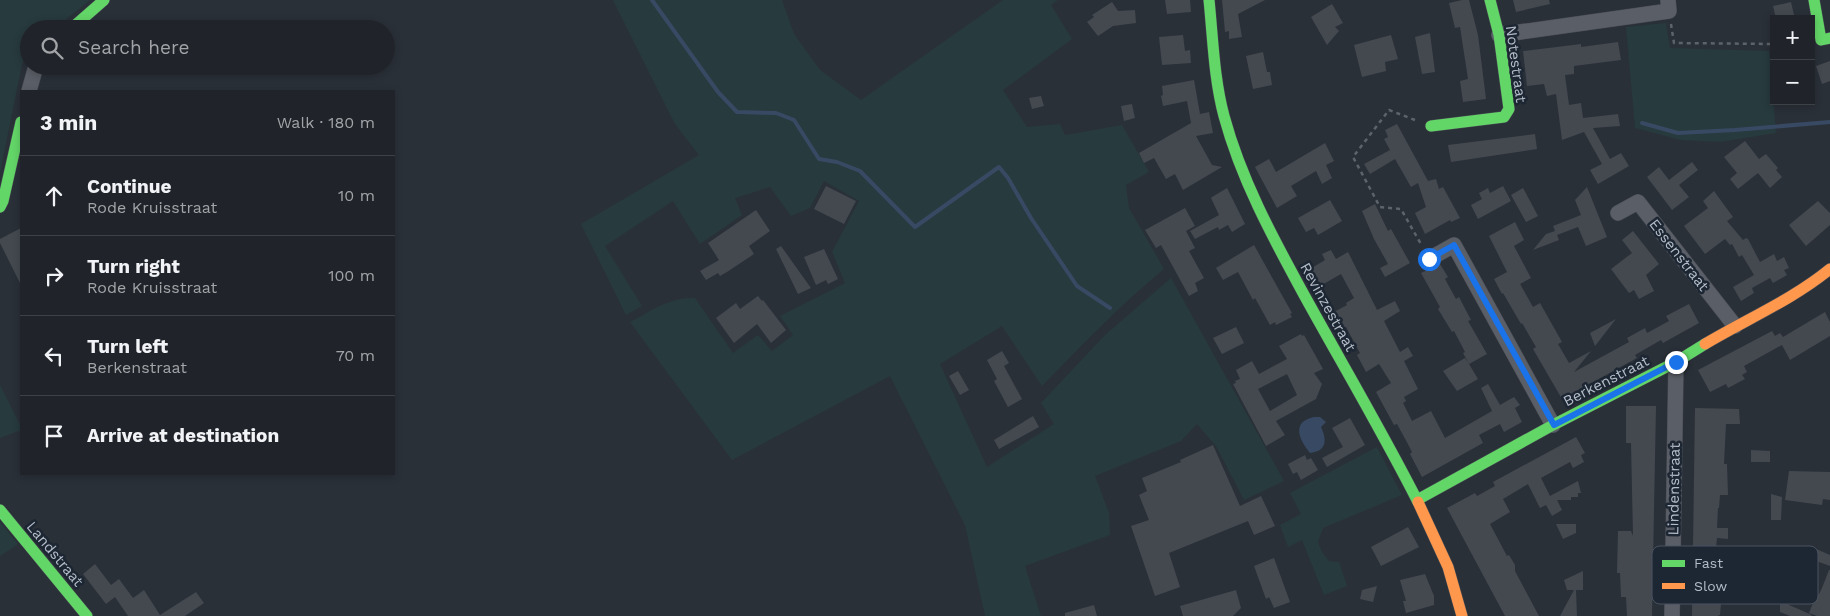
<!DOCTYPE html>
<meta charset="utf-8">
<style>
body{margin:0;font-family:"Work Sans",sans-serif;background:#2d3036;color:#f1f3f6}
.controls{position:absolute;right:15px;top:15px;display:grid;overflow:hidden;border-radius:0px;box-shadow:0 2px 8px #0003}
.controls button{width:45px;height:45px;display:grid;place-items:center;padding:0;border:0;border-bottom:1px solid #3d4147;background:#20242a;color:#f1f3f6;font:25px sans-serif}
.stop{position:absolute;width:15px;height:15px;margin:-11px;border:4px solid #1a73e8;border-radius:50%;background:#fff}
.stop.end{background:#1a73e8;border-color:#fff;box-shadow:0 1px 5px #0008}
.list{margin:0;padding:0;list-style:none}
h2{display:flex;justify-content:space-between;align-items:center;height:65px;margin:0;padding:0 20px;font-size:21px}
h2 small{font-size:16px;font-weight:400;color:#a2a4a8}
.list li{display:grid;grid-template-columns:32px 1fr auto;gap:15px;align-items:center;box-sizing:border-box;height:80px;padding:0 20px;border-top:1px solid #3d4147}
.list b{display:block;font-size:19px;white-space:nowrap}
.list p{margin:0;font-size:16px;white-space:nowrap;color:#a2a4a8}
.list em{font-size:16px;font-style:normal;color:#a2a4a8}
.icon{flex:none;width:28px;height:28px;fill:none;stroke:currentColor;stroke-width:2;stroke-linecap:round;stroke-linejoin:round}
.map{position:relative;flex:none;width:1830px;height:616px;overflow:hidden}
.search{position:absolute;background:#20242a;box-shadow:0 2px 8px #0003;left:20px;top:20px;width:375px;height:55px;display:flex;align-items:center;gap:12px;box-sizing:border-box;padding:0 18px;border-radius:28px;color:#a2a4a8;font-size:19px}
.panel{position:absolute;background:#20242a;box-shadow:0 2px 8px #0003;left:20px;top:90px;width:375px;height:385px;border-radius:0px}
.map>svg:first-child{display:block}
.green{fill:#273a3e}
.water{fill:#384963}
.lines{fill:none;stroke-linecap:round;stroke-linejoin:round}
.stream{stroke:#384963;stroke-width:4}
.building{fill:#444950;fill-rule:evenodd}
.street-casing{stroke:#484c53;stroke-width:16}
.fast-casing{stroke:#484c53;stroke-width:12}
.slow-casing{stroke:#484c53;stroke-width:12}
.path{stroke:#5d636a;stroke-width:2.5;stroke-dasharray:4 4;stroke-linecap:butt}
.street{stroke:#5a5e66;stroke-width:15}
.fast{stroke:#63d668;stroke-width:11}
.slow{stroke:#ff974d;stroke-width:11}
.route{stroke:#1a73e8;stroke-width:6}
.labels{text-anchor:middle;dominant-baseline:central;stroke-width:5;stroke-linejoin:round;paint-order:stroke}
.street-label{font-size:15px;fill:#b4bcc9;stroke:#1d2633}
.key{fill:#1d2633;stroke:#4a5360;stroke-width:1}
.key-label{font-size:14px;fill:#b4bcc9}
</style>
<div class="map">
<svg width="1830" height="616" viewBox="0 0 1830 616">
<rect width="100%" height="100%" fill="#2a3038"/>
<path class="green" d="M0 0H90L54 29H29V51L22 64 0 173Z
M613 0H782L794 34 820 70 861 100 1003 0H1058L1051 5 1072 39 1003 90 1027 127 1060 124 1065 135 1122 125 1149 172 1126 185 1129 208 1164 269C1120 305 1082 345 1042 386L1002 326 940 364 987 467 1054 424 1041 403 1105 335 1171 278 1284 481 1244 500 1216 446 1197 424 1181 441 1095 476 1109 513 1110 535 1025 566 1041 616H985L965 525 890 376 732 460 630 322C651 311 670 297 695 298L733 353 758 335 772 351 793 335 780 316 845 283 832 252 859 201 824 181 810 208 791 216 770 187 735 198 742 215 700 244 673 201 605 246 642 306 626 315 581 224 699 155 675 124Z
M1666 23 1670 48 1769 51 1776 133 1720 142 1681 140 1635 128 1626 27Z
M0 385 21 427V430L0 438Z
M1377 447 1402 495 1323 528 1318 542 1322 552 1329 561 1339 562 1347 586 1324 595 1302 540 1288 547 1280 525 1301 514 1290 493Z
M0 522 18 544 0 556Z"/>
<path class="water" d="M1314 417H1320L1326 422 1321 427C1327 440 1327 451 1310 453 1299 439 1291 422 1314 417Z"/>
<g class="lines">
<path class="stream" d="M652 0 718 92 737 112 776 113 794 120 819 159 837 162 860 171 915 227 999 167 1008 178 1031 218 1077 286 1110 308
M1642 123 1678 133 1735 130 1830 122"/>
</g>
<path class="building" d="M1165 0H1190L1191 12 1167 14Z
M1222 0H1265L1238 14 1242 37 1229 39V31L1225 32Z
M1462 0H1469L1478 35 1486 99 1463 102 1460 81 1468 79 1460 27 1455 28 1449 3Z
M1513 0H1549L1550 4 1516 12Z
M1112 2 1118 11 1135 10 1136 23 1113 26 1098 36 1087 22 1094 17 1092 15Z
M1791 2 1795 19H1776L1773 6Z
M1332 4 1343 23 1335 27 1339 31 1327 45 1311 17Z
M1430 33 1435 72 1422 74 1415 37Z
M1183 35 1185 51 1190 50 1191 63 1162 65 1159 37Z
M1391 35 1398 59 1385 62 1386 71 1362 77 1354 45Z
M1618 42 1621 60 1574 66V74L1565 75 1569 105 1581 103 1583 118 1618 114 1620 126 1593 128 1610 159 1621 153 1629 166 1598 184 1590 170 1602 164 1584 132 1562 140 1556 94 1547 96 1544 84 1527 86 1523 51 1581 44V47Z
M1263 52 1267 72H1270L1272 85 1253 89 1246 56Z
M1830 61V81L1822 84 1816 66Z
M1194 80 1200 114 1209 112 1213 133 1196 136 1212 165 1222 167 1183 190 1175 174 1166 179 1154 158 1144 163 1139 153 1191 123 1187 101 1163 106 1161 96 1163 95 1162 86Z
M1041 96 1044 106 1032 109 1029 98Z
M1132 104 1135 118 1124 121 1121 106Z
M1397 124 1428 181 1436 179 1439 189 1443 187 1460 218 1451 222 1450 220 1425 234 1415 213 1426 207 1418 183 1411 187 1395 159 1370 174 1364 164 1390 150 1384 139 1388 137 1385 130Z
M1535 134 1537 149 1451 162 1448 145Z
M1745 141 1759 159 1766 154 1778 168 1776 170 1782 177 1770 188 1758 173 1738 189 1730 179 1737 173 1724 157Z
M1325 143 1334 161 1326 165 1332 178 1322 184 1316 171 1291 186 1297 196 1277 208 1255 167 1269 159 1276 172Z
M1692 162 1698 170 1679 185 1689 197 1672 210 1647 177 1659 167 1669 180Z
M826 186 856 201 844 224 814 209Z
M1503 186 1511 201 1478 219 1471 205 1482 199 1479 193 1488 188 1490 193Z
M1587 187 1607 237 1586 246 1578 227 1557 235 1559 240 1533 250 1546 234 1555 231 1553 226 1581 215 1575 200Z
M1227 188 1245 224 1232 232 1228 225 1219 230 1218 227 1195 239 1190 231 1219 215 1211 198 1212 197Z
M1523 188 1538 216 1526 222 1511 195Z
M1714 191 1733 217 1727 221 1743 240 1746 238 1748 239 1760 262 1774 254 1777 261 1784 257 1789 268 1784 270 1787 275 1773 283 1770 278 1752 288 1754 293 1741 301 1733 287 1754 275 1742 255 1739 257 1732 244 1730 245 1725 239 1705 254 1684 226 1708 208 1703 201Z
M1330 200 1342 221 1318 235 1314 228 1306 232 1298 218Z
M1818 201 1830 213V225L1806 246 1789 225Z
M1375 204 1388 231 1391 229 1410 263 1385 277 1380 268 1388 264 1374 239 1362 211Z
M1185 208 1195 226 1186 231 1195 248 1189 251 1204 278 1195 283 1198 291 1189 296 1161 245 1156 248 1145 230Z
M756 210 770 231 749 246 754 254 727 272 720 276 718 273 706 280 700 271 719 260 708 243Z
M1515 222 1524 240 1514 246 1531 278 1520 284 1533 307 1540 303 1562 342 1558 344 1569 363 1591 351 1574 372 1629 342 1627 338 1645 328 1647 333 1669 321 1666 316 1689 304 1699 323 1663 343 1661 340 1635 355 1637 358 1562 399 1533 349 1536 347 1522 323 1521 324 1503 293 1502 294 1494 279 1507 272 1489 236Z
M21 228V285L0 243V239Z
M1633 231 1659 264 1646 275 1654 291 1639 299 1634 290 1629 293 1611 269 1632 253 1622 240Z
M1254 245 1292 313 1290 314 1292 317 1276 325 1275 322 1270 325 1255 298 1253 300 1238 272 1223 280 1216 268Z
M781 246 811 288 798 294 776 249Z
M824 249 838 279 828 284 826 280 816 285 804 257Z
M1331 250 1336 259 1348 252 1377 310 1395 301 1400 311 1384 321 1400 352 1408 347 1413 356 1404 361 1418 389 1404 397 1406 401 1403 403 1412 421 1431 411 1445 438 1492 411 1481 388 1488 384 1500 405 1514 397 1520 405 1515 408 1522 422 1504 432 1500 424 1479 435 1483 443 1422 477 1410 454 1412 452 1409 446 1397 424 1394 425 1376 392 1391 383 1379 364 1366 372 1357 355 1360 353 1346 327 1343 328 1334 312 1347 305 1346 303 1354 298 1341 274 1320 286 1310 269 1325 260 1322 254Z
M1440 264 1448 277 1445 279 1456 299 1459 297 1471 320 1468 321 1487 354 1469 364 1478 379 1457 391 1443 371 1465 358 1469 364 1463 353 1465 352 1454 331 1452 332 1438 309 1440 307 1421 273Z
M758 296 762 301 763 300 786 330 771 343 757 324 734 343 716 318 736 303 740 309Z
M1825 312 1830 322V336L1790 360 1782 345 1744 366 1747 372 1742 375 1745 379 1728 388 1726 384 1710 392 1698 370 1772 331 1775 336 1780 333 1783 337Z
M1616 319 1595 346 1590 333Z
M1236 327 1244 343 1222 354 1213 338Z
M1301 334 1302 336 1304 335 1323 369 1314 373 1322 384 1316 399 1276 421 1285 435 1266 446 1233 384 1236 383 1235 381 1240 379 1236 370 1252 361 1259 374 1287 359 1279 346ZM1287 374 1297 395 1270 411 1258 389Z
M1002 351 1009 363 1004 366 1022 399 1008 407 994 381 997 379 987 360Z
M958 371 969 390 960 395 949 376Z
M1626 406H1656L1652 616H1627L1626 597H1621L1620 573H1617L1618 531H1631L1633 536 1631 443H1626Z
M1695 408 1739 409 1740 424H1726L1724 464H1727L1728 495H1720L1719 508H1718L1717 528H1728V539L1717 538 1716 548H1713V560H1710L1709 604H1721L1720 615 1717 616H1692Z
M1033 416 1039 427 999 449 994 440Z
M1350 418 1365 445 1327 467 1322 458 1343 447 1332 428Z
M1576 437 1585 453 1581 455 1584 462 1573 468 1570 462 1541 478 1550 496 1578 481 1581 493H1578V497H1571V500H1557L1562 510 1552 516 1546 505 1540 508 1528 484 1503 499 1510 512 1490 524 1507 556 1509 555 1515 565V571L1539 616H1505L1447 508 1475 493 1477 496 1495 486 1493 482Z
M1213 445 1240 506 1261 496 1275 526 1254 535 1248 521 1169 553 1180 587 1155 596 1131 526 1149 520 1139 495 1147 491 1142 478 1181 462 1180 460Z
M1751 450 1770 451V462H1751Z
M1305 455 1307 460 1311 458 1318 470 1301 480 1297 472 1293 474 1288 464Z
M1789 471 1830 472V500L1823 499 1822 505 1785 500Z
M1771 494 1782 497 1781 520H1771Z
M1556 524H1576V533L1563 539Z
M1408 527 1419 547 1381 566 1371 547Z
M1814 548 1830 555V566L1808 558Z
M1274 558 1290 602 1274 608 1269 597 1266 599 1254 566Z
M95 564 111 585 119 579 133 598 144 590 160 615 196 592 204 603 185 616H128L115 597 106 604 83 574Z
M1829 570H1830V616H1817L1809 613 1816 595 1819 594 1822 588Z
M1583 571V590H1576L1577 616H1560L1574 590H1567L1564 580Z
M1425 574 1434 596V605L1406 613 1403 601H1406L1400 580Z
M1377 586 1373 602 1360 599 1362 590Z
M1236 590 1241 608 1233 616H1183L1180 606Z
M1780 601 1812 615 1811 616H1790L1780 612Z
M1094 605 1097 616H1065V613Z"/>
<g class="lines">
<g class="street-casing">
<path id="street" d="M1499 35 1669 11 1668 0
M29 91 36 66
M1618 213 1638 202 1735 326
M1429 259 1454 245 1553 425
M1672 616 1676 362"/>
</g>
<g class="fast-casing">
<path id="fast" d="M1209 0C1213 39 1214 79 1224 116 1241 179 1272 236 1303 293 1341 362 1382 431 1418 502
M1814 0 1821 40 1830 38
M71 29 104 0
M1431 126 1504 117 1509 109 1499 35 1490 0
M0 207 3 201 21 122
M1417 500 1553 425 1676 362 1705 344
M0 510 87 616"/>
</g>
<g class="slow-casing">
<path id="slow" d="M1705 344C1747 319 1792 300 1830 269
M1418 502 1448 567 1462 616"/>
</g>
<path class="path" d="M1671 24 1674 43 1774 44
M1415 120 1389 110 1353 157 1380 207 1401 209 1422 246"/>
<use href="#street" class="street"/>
<use href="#fast" class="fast"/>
<use href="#slow" class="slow"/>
</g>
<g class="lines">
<path class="route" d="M1429 259 1454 245 1554 425 1676 362"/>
</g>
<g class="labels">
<g class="street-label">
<text transform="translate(1516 64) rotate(82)">Notestraat</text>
<text transform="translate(1679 255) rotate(52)">Essenstraat</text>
<text transform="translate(1328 307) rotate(61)">Revinzestraat</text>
<text transform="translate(1606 381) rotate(-27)">Berkenstraat</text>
<text transform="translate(1674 489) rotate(-89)">Lindenstraat</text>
<text transform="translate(55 554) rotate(50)">Landstraat</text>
</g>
</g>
<rect x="1652" y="546" width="166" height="58" rx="8" class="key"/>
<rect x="1662" y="560" width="23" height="7" fill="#63d668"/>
<rect x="1662" y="583" width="23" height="6" fill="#ff974d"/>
<g class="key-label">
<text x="1694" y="568">Fast</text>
<text x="1694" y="591">Slow</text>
</g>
</svg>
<div class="controls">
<button>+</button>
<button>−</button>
</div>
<div class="stop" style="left:1429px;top:259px"></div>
<div class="stop end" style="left:1676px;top:362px"></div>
<div class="search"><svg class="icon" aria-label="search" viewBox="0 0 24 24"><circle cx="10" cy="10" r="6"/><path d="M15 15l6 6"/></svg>Search here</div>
<section class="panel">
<h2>3 min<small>Walk · 180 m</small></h2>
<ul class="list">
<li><svg class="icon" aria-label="ahead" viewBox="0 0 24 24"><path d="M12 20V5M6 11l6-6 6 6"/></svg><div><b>Continue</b><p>Rode Kruisstraat</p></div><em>10 m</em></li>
<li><svg class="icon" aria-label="right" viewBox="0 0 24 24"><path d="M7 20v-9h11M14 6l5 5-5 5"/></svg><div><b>Turn right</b><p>Rode Kruisstraat</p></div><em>100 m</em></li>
<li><svg class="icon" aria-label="left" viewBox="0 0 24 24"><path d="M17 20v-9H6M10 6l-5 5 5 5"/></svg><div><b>Turn left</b><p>Berkenstraat</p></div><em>70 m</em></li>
<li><svg class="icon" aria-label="arrive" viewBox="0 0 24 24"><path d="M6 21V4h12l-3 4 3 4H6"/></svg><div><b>Arrive at destination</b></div></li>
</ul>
</section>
</div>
